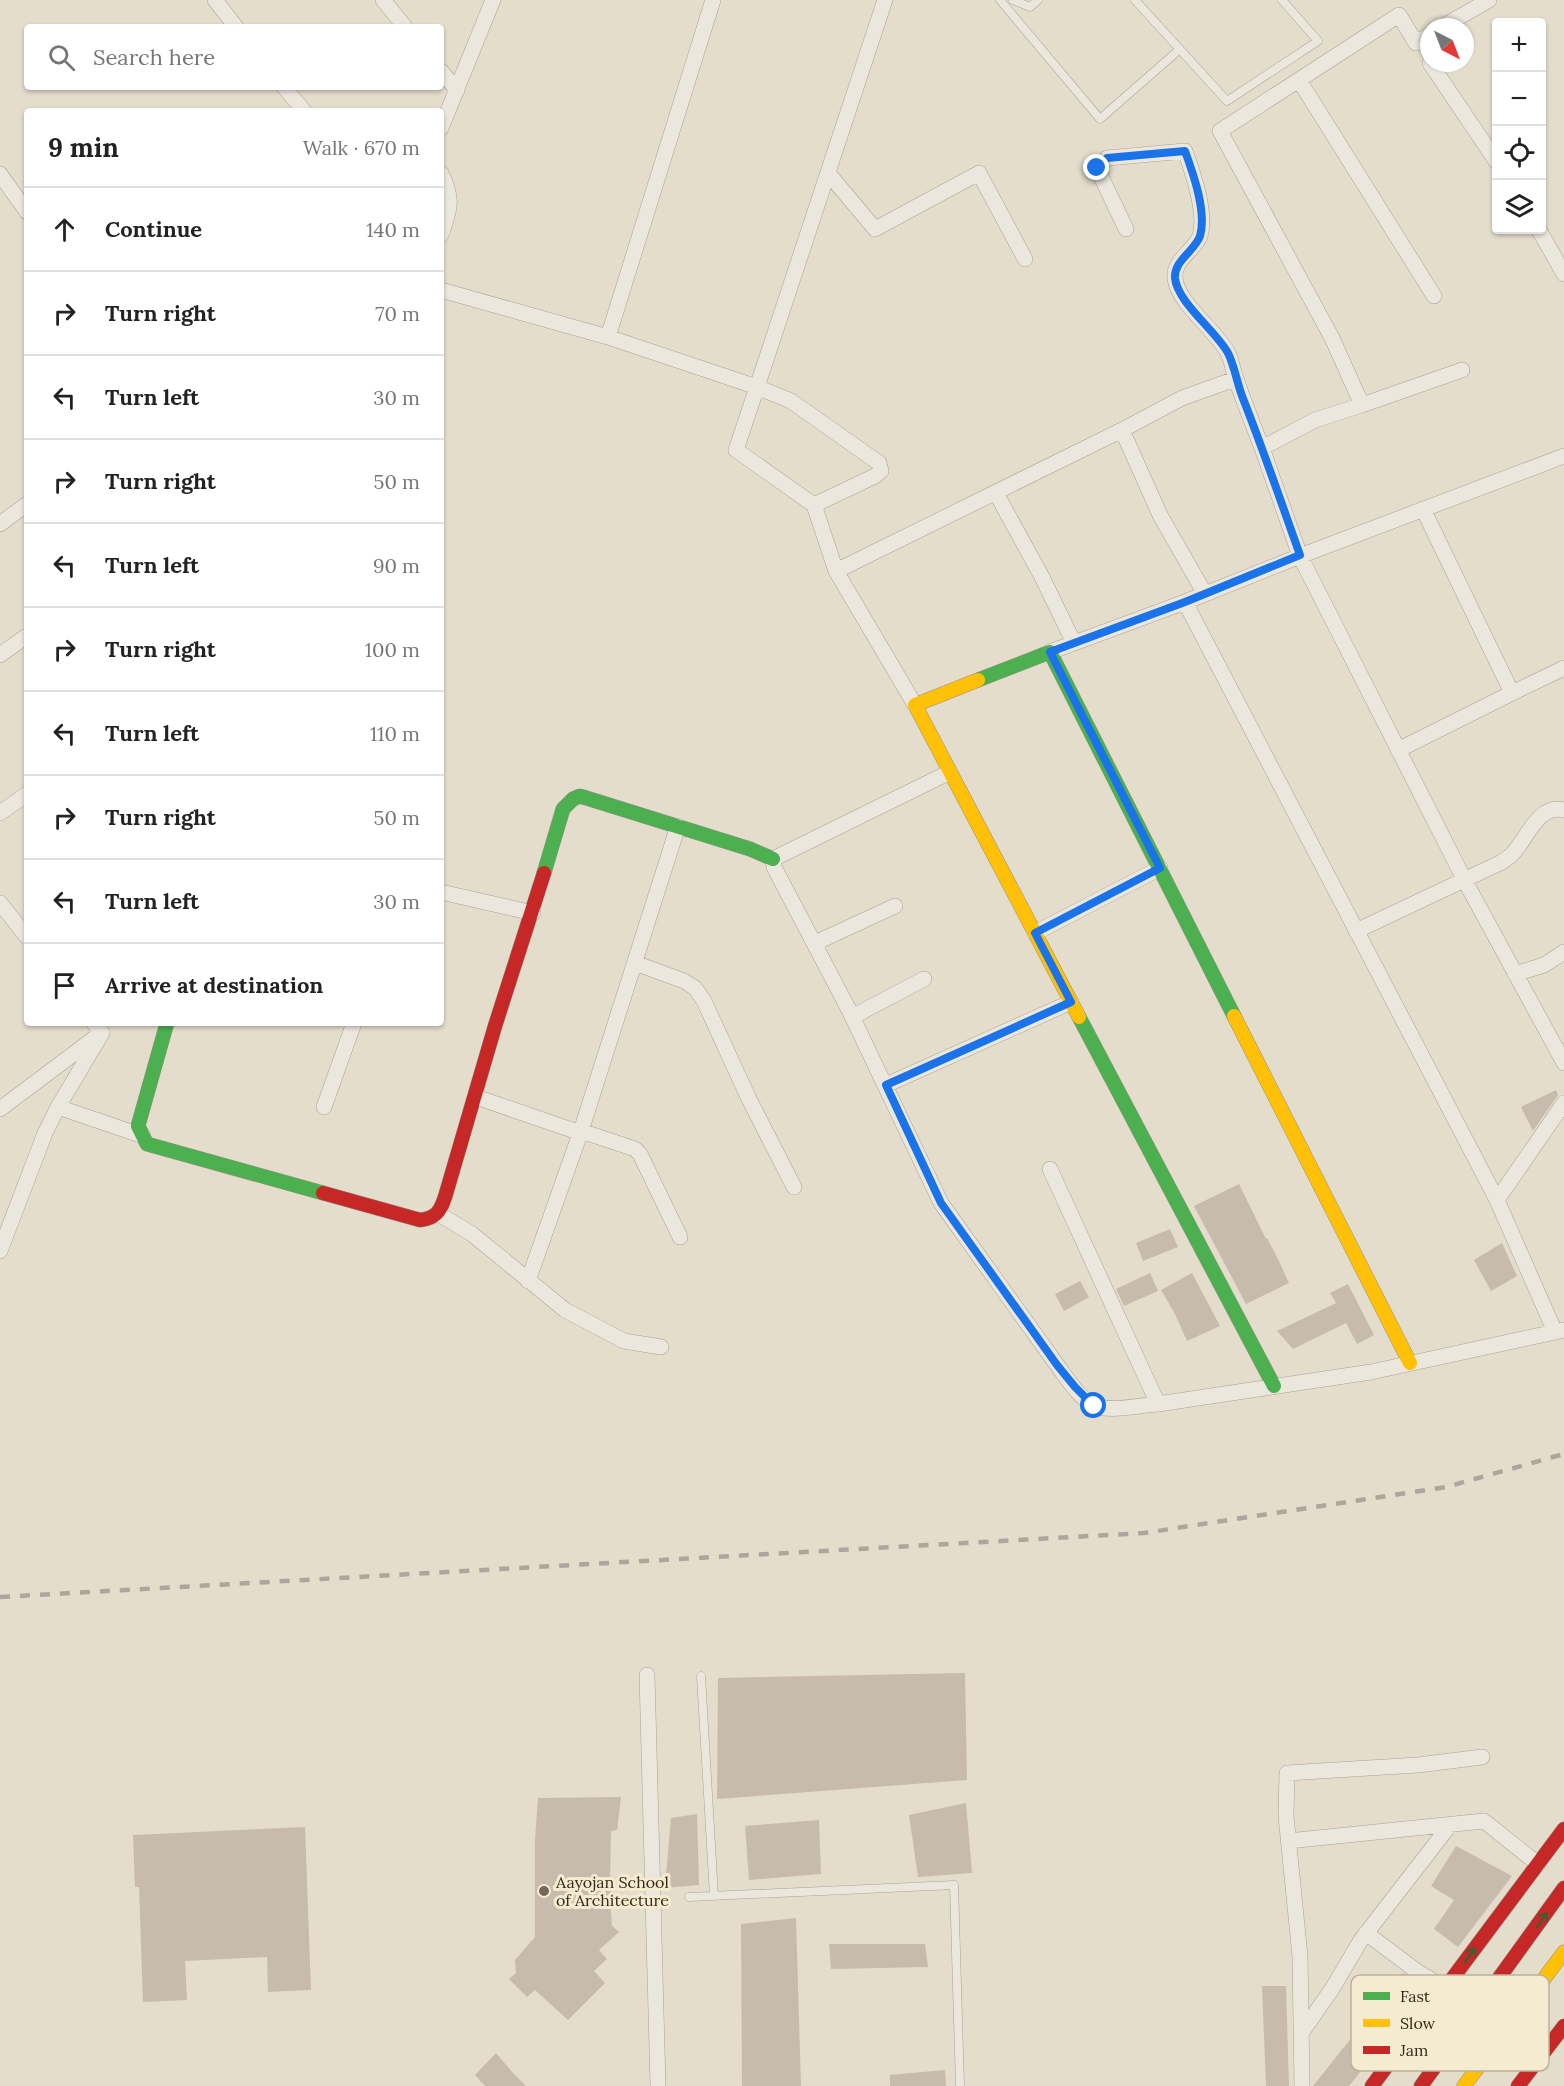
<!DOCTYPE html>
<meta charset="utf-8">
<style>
body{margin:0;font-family:Lora,serif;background:#f6f6f6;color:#222}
.controls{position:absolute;right:18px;top:18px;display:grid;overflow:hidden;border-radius:6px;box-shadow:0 2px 4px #0004}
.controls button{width:54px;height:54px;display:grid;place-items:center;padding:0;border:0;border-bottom:2px solid #e0e0e0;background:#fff;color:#222;font:30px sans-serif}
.compass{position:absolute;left:1420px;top:18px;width:54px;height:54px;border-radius:50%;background:#fff;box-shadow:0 2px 4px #0004;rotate:138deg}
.stop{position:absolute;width:18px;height:18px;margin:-14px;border:4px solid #1a73e8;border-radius:50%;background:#fff}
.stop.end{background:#1a73e8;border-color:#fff;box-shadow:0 2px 6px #0008}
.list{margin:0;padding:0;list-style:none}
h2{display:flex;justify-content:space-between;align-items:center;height:78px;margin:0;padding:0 24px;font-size:26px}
h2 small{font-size:20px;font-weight:400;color:#767676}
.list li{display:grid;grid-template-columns:39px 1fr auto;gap:18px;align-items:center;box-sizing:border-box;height:84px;padding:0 24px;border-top:2px solid #e0e0e0}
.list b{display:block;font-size:22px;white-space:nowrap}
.list em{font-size:20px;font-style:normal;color:#767676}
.icon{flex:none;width:33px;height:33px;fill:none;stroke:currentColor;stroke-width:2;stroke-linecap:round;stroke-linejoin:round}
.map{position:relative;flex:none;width:1564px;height:2086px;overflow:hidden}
.search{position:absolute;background:#fff;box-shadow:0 2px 4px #0004;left:24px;top:24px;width:420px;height:66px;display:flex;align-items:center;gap:15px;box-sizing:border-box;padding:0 21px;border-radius:6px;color:#767676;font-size:22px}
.panel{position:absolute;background:#fff;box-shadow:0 2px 4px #0004;left:24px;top:108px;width:420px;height:918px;border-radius:6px}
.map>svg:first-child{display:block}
.building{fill:#c7bbad}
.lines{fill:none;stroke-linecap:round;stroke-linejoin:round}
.lane-casing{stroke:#a9a295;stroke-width:9}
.street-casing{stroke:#a9a295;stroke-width:16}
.fast-casing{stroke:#989185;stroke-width:15}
.slow-casing{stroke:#989185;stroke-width:15}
.jam-casing{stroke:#989185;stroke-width:15}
.lane{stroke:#ece7dd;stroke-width:8}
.street{stroke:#ece7dd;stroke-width:15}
.fast{stroke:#4caf50;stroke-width:14}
.slow{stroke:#ffc107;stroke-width:14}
.jam{stroke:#c62828;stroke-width:14}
.rail{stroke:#aba79d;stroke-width:4.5;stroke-dasharray:10 10;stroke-linecap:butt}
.oneway{stroke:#3f5f31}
.route{stroke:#1a73e8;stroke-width:8}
.poi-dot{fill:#74695a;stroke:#f5ebd0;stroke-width:2}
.labels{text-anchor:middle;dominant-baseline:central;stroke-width:6;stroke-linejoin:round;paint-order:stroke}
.poi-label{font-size:16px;fill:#372a1d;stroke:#f5ebd0;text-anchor:start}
.key{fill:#f5ebd0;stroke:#bcb19a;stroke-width:1.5}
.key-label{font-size:16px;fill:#372a1d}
</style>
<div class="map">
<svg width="1564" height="2086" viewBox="0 0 1564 2086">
<rect width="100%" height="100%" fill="#e4ddcc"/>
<path class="building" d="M1556 1090 1558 1095 1533 1131 1521 1107Z
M1239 1184 1266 1239 1267 1238 1278 1259 1289 1283 1246 1304 1194 1206Z
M1170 1229 1178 1247 1143 1261 1136 1243Z
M1502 1243 1517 1276 1491 1291 1474 1260Z
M1150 1273 1158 1291 1124 1306 1116 1289Z
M1192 1273 1220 1326 1187 1341 1174 1312 1161 1290Z
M1080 1281 1089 1297 1064 1311 1055 1294Z
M1348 1284 1374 1335 1357 1344 1346 1323 1293 1349 1277 1331 1336 1303 1330 1293Z
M965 1673 967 1780 717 1799 718 1678Z
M621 1797 617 1830 611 1831 610 1883 613 1888 610 1893 614 1895 610 1900 612 1926 619 1932 599 1950 607 1959 594 1971 605 1983 568 2020 535 1990 527 1997 509 1979 516 1973 515 1960 535 1937V1839L538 1798Z
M966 1803 972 1873 918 1877 909 1815Z
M697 1814 699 1885 665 1888 671 1818Z
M819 1820 821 1874 749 1880 745 1826Z
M305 1827 311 1990 268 1992 267 1957 185 1961 187 2000 143 2002 139 1887H135L133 1835Z
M1456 1846 1512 1876 1458 1947 1434 1929 1454 1900 1431 1886Z
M796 1918 801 2086H742L741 1924Z
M829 1944H925L928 1967 831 1969Z
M1403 1973 1427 1990 1425 1992 1349 2086H1313Z
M1262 1986H1286L1289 2086H1266Z
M496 2053 513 2073 526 2086H485L475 2075Z
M945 2070 946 2086H890V2075Z"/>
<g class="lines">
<g class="lane-casing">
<path id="lane" d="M1000 0 1100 119 1180 49
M1013 0 1030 7 1038 0
M1135 0 1227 101 1318 41 1282 0
M701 1676 714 1896
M689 1897 954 1885 960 2086"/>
</g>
<g class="street-casing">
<path id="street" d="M215 0 236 27
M383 0 405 27
M1442 27 1489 0
M1429 35 1416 43 1399 15 1220 131 1332 338 1362 405 1315 420 1262 448 1300 556 1564 456
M1430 63 1496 161
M441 71 457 90
M1299 80 1434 296
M284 87 304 111
M441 128 493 0
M441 173C454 199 450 209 441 235
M828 173 875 229 979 173 1025 259
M0 174 27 212
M1126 229 1097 168 1107 158 1185 151C1193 173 1207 213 1200 236 1194 251 1173 260 1175 278 1177 303 1217 331 1228 353 1232 361 1233 371 1236 379 1244 402 1253 425 1262 448
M1539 230 1564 274
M441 290 608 337 757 387 885 0
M608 337 713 0
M1362 405 1462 370
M1122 430 1160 515 1205 594
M996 493 1042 577 1074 643
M814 505 875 476 881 471 879 463 791 401 757 387 736 450 814 505 836 571 915 705
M1423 509 1512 693 1564 668
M0 524 27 504
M836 571 1122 430 1182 398 1235 379
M1185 602 1300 556 1465 881 1564 1063
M1050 652 1185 602 1497 1200 1555 1332
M0 655 25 637
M1398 750 1512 693
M950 772 773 859 774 867 849 1010 941 1203 1057 1365C1067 1378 1080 1400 1096 1406 1111 1412 1141 1405 1158 1404
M0 813 27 794
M441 892 533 913
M0 903 27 937
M1356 931 1502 862C1506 859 1511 856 1514 852 1527 838 1539 803 1564 810
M1035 933 1160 868
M815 943 895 906
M635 963 684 981 695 988 704 1001 749 1099 794 1187
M1515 974 1544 965 1564 952
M852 1017 924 979
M886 1085 1071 1002
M476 1097 572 1130 581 1131 678 826
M58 1107 143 1136
M324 1107 354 1023
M0 1109 96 1037
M1050 1169 1158 1404 1371 1372 1564 1330
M1497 1200 1564 1103
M439 1214 472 1234 565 1310 624 1341 661 1347
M0 1251 45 1133 58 1107 102 1033 94 1023
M528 1281 581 1131 635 1149 640 1154 680 1237
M647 1675 658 2086
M1288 1841 1484 1821 1538 1864
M1366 1933 1418 1972 1445 1988
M1302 2032 1332 1989 1361 1940 1450 1825
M1302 2086 1300 1956 1286 1816 1287 1773 1418 1765 1482 1757"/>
</g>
<g class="fast-casing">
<path id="fast" d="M978 680 1050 652 1234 1016
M544 873 563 809 573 799 580 796 750 849 773 859
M1079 1017 1274 1386
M167 1023 138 1126 147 1144 323 1193"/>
</g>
<g class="slow-casing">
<path id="slow" d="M978 680 915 705 1079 1017
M1234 1016 1410 1363
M1464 2086 1564 1952"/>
</g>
<g class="jam-casing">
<path id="jam" d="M323 1193 420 1220C436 1218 440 1212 445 1197L495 1026 544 873
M1372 2086 1564 1829
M1421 2086 1564 1888
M1518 2086 1564 2026"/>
</g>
<use href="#lane" class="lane"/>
<use href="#street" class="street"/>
<use href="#fast" class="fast"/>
<use href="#slow" class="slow"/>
<use href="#jam" class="jam"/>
<path class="rail" d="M0 1597 1144 1533 1446 1487 1564 1454"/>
</g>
<defs><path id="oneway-shaft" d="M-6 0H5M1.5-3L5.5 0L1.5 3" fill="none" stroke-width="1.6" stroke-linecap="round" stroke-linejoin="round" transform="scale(1.5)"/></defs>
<g class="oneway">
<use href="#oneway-shaft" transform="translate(1542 1920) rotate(-55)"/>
<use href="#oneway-shaft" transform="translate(1470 1955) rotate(-53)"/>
</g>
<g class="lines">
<path class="route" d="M1094 1406 1075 1387 1057 1365 941 1203 886 1085 1071 1002 1035 933 1160 868 1050 652 1185 602 1300 555C1281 502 1263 449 1242 396 1237 382 1234 365 1228 353 1216 331 1177 302 1175 278 1174 260 1195 251 1200 236 1207 212 1193 173 1185 151L1107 158 1097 168"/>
</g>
<circle class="poi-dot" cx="544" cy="1891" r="6"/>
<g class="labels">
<g class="poi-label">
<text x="556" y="1882">Aayojan School<tspan x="556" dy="18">of Architecture</tspan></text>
</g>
</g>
<rect x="1351" y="1975" width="198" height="96" rx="9" class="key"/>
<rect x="1363" y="1992" width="27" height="8" fill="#4caf50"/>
<rect x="1363" y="2019" width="27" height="8" fill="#ffc107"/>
<rect x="1363" y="2046" width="27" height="8" fill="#c62828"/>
<g class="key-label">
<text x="1400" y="2002">Fast</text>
<text x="1400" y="2029">Slow</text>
<text x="1400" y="2056">Jam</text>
</g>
</svg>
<div class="controls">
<button>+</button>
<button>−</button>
<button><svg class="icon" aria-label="locate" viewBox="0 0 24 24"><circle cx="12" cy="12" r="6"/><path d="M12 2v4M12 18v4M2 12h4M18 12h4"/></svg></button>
<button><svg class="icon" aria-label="layers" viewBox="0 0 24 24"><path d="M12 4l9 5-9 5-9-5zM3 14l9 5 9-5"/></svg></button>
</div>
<svg class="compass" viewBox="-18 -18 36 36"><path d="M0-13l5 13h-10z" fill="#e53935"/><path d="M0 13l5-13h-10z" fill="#767676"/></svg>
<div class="stop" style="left:1094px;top:1406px"></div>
<div class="stop end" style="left:1097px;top:168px"></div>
<div class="search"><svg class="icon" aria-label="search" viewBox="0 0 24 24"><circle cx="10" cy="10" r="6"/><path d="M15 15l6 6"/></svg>Search here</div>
<section class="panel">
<h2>9 min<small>Walk · 670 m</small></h2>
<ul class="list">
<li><svg class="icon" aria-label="ahead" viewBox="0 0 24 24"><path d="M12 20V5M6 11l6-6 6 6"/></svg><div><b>Continue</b></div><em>140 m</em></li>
<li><svg class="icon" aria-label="right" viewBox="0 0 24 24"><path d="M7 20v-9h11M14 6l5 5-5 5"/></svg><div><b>Turn right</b></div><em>70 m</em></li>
<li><svg class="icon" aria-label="left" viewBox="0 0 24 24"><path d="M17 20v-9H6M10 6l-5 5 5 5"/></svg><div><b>Turn left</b></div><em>30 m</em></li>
<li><svg class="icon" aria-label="right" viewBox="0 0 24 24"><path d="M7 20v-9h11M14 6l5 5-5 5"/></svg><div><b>Turn right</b></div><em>50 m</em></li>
<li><svg class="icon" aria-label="left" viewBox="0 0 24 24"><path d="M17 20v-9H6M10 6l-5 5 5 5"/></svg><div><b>Turn left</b></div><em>90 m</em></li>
<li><svg class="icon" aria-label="right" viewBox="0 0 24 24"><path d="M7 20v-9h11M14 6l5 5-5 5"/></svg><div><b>Turn right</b></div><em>100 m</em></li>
<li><svg class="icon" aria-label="left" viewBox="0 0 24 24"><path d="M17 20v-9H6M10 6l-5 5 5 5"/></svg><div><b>Turn left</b></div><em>110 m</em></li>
<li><svg class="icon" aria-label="right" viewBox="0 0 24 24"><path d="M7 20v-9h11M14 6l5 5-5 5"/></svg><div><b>Turn right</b></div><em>50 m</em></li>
<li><svg class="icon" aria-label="left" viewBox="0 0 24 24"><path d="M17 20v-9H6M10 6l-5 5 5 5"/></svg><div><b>Turn left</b></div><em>30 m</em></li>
<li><svg class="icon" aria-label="arrive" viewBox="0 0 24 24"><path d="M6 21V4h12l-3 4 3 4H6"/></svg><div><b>Arrive at destination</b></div></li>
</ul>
</section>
</div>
